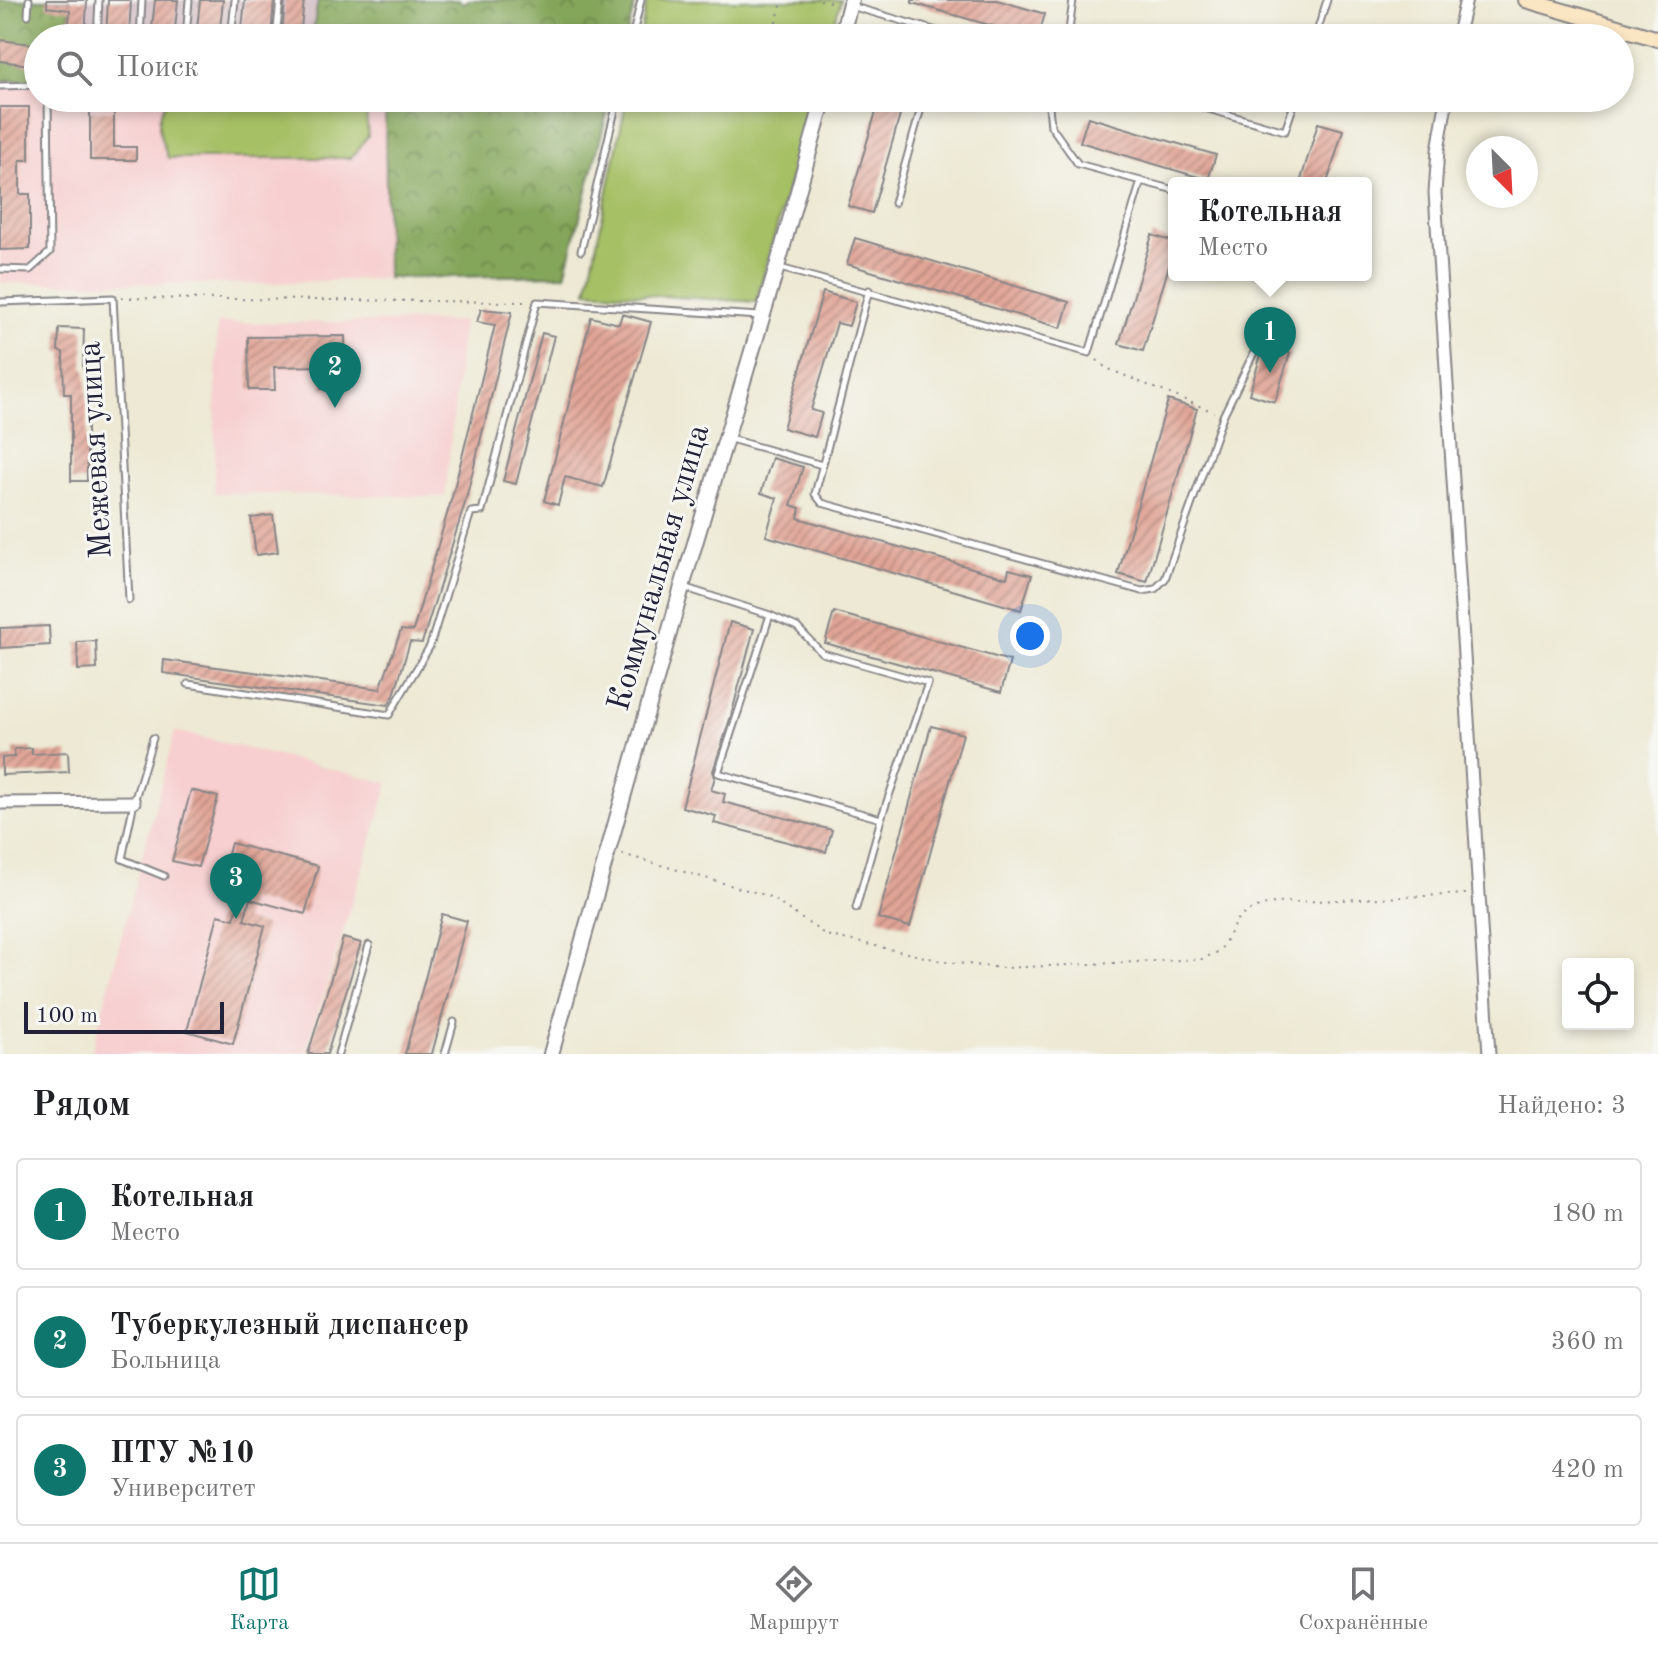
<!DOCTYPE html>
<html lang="ru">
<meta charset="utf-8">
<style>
body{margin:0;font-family:"Old Standard TT",serif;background:#f2f2f2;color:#202124}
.controls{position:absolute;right:24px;bottom:24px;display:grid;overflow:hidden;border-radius:8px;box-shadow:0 4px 12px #0003}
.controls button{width:72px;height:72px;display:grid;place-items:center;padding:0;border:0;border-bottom:2px solid #e0e0e0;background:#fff;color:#202124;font:40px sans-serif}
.compass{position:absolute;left:1466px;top:136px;width:72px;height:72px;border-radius:50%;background:#fff;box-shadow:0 4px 12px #0003;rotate:156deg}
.scale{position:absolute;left:24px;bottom:20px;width:200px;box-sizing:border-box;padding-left:8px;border:4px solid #22223b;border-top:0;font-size:22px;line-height:28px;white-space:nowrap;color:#22223b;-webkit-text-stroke:6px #f6f6f2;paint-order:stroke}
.you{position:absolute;left:1030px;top:636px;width:28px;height:28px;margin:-20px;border:6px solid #fff;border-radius:50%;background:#1a73e8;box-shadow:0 0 0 12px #1a73e833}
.badge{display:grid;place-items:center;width:52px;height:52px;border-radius:50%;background:#0f766e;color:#fff;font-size:26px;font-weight:700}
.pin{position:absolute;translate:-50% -66px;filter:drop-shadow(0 2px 4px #0008)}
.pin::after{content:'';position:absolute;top:42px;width:28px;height:24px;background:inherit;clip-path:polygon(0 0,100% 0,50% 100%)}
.popup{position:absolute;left:1168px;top:177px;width:204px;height:104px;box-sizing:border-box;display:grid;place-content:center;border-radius:8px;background:#fff;filter:drop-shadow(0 2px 6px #0005);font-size:26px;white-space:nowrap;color:#757577}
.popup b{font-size:30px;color:#202124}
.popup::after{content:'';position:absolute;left:50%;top:100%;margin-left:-16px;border:16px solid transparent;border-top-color:#fff}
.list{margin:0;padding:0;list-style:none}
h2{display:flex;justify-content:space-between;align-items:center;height:104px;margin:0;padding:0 32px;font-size:34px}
h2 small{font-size:26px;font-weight:400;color:#757577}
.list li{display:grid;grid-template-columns:52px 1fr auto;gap:24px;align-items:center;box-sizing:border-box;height:112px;margin:0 16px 16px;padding:0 16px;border:2px solid #e0e0e0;border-radius:8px}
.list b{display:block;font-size:30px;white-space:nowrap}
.list p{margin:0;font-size:26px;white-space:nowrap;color:#757577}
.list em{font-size:26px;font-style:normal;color:#757577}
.icon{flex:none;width:44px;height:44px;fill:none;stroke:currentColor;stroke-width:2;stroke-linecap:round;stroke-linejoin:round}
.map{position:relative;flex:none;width:1658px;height:1054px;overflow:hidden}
.search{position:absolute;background:#fff;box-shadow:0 4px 12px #0003;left:24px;right:24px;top:24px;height:88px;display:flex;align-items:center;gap:20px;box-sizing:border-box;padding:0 28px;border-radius:44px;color:#757577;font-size:30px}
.sheet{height:488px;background:#fff}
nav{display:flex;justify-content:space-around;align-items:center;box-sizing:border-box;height:112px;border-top:2px solid #e0e0e0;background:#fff;font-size:22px;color:#757577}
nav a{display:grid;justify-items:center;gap:4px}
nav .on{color:#0f766e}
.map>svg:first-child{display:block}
.built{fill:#f7cfd0}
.industrial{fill:#d2bdc5}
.forest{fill:url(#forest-crowns);stroke:#53644a;stroke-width:2}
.garden{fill:#a6c065;stroke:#647150;stroke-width:2}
.building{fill:url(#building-hatch)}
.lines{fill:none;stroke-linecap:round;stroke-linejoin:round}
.service-casing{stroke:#888688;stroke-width:9}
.minor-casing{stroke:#888688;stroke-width:15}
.tertiary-casing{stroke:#888688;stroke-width:18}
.secondary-casing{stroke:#888688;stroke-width:18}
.path{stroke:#888688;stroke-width:2;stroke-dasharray:2 6;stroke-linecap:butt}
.service{stroke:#fff;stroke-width:5}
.minor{stroke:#fff;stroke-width:11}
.tertiary{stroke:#fff;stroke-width:14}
.secondary{stroke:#fbe6c4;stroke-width:14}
.labels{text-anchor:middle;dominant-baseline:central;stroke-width:6;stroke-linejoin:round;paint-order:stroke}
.street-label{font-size:32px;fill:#22223b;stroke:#f6f6f2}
</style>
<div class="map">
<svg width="1658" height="1054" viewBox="0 0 1658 1054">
<defs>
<pattern id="forest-crowns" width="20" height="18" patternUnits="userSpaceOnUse" patternTransform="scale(2)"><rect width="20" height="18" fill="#84a65a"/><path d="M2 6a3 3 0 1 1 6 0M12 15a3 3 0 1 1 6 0" fill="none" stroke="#6c874c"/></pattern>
<pattern id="building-hatch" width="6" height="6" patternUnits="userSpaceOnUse" patternTransform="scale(2)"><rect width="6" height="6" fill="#e1a597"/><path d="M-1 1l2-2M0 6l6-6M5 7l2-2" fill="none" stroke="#b6867c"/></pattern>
</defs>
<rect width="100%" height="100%" fill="#f6f6f2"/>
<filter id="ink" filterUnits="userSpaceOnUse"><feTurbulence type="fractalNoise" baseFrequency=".0125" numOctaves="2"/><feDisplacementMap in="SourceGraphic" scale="16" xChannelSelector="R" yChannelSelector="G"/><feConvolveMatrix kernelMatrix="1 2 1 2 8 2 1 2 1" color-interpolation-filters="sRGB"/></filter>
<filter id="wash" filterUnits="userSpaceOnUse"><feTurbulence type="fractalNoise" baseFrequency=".006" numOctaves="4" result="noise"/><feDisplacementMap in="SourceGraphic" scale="32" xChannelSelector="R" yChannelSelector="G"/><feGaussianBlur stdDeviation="1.8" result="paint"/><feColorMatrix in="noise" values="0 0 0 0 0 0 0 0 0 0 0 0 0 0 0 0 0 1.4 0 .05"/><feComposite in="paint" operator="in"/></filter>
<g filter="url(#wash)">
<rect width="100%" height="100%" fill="#ede9d4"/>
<path class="built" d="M38 80V98H385L387 278 257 284 0 283V81Z
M463 321 445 497 214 493 217 323Z
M175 731 389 783 305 1054H91Z"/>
<path class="industrial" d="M70 0H318L312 38H68Z"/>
<path class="forest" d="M0 0H70L68 38H38V80L0 81Z
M318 0H458L463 3 469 0H636L626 38H312Z
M385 98H611L565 275 387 278Z"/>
<path class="garden" d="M647 0H841L830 38H640Z
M169 98H359L366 111 368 136 351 158H168C159 135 153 119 169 98Z
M627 98H813L756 302 587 291Z"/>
<g id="blocks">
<path class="building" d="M47 0H87L85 38H68L70 10 47 7Z
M108 0H131L129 38H106Z
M155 0H178L174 38H151Z
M200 0H223L219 38H196Z
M245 0H274L271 38H241Z
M285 0H304L300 38H282Z
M912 0H997L1045 14 1038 38H1035L912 3Z
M0 40 33 44 30 65 0 61Z
M880 98H905L872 213 848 206Z
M0 107H29V160H20V194H30V249L0 250Z
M90 111H114V147H136V160H90Z
M1088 117 1216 155 1208 180 1080 142Z
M1318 123 1343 130 1327 183H1300Z
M1152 235 1174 242V250L1143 351 1119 344Z
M855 238 1069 302 1061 328 847 264Z
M823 292 856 302 849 326 837 323 811 410 822 413 815 437 783 428Z
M481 309 512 312 465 503 422 643 410 642 394 695 388 705 163 673 164 660 380 689 401 630 413 631 452 497 495 325 477 322Z
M622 314 651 322 603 487 565 477 558 505 544 501 591 317 619 324Z
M59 328 84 329 83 369H86L87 406V481H71V394H64L63 352 58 351Z
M542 333 554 336 516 484 503 481Z
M345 336 346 389H321V366L274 367 275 390H249L248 337Z
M1264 345 1290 353 1275 402 1249 394Z
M1168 400 1197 409 1147 582 1118 574Z
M772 458 803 467 791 505 800 508 798 518 1007 578 1009 569 1032 575 1021 610 766 536 777 498 761 493Z
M273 515 278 552 256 555 251 518Z
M834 612 1010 661 1001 692 825 643Z
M730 622 754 629 731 716 713 771 715 777 711 790 725 794 723 802 832 830 826 852 714 823 716 816 682 807Z
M49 626 50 645 0 648V628Z
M96 641 97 669 78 670 77 642Z
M931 726 963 734 910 927 878 918Z
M32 748V754L68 752 69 772 2 775V758L14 757V749Z
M191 790 218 797 198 867 172 861Z
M231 843 318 866 305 914 250 899 244 920 265 926 233 1044 187 1031 218 915 234 919 240 896 218 890Z
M442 914 467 921 432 1054H405Z
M343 938 361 943 327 1054H308Z"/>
</g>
</g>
<g filter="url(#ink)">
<use href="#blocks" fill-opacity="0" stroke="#888688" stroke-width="2"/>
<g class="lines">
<g class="service-casing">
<path id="service" d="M851 6 961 38
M28 15 29 0
M97 38 99 0
M140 38 142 0
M186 38 189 0
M231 38 235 0
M276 38 280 0
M632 38 641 0
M1068 38 1073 0
M1315 38 1327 0
M0 86 38 85
M1053 98 1049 107 1051 126 1078 164 1174 190
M1170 98 1285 131 1296 98
M894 203 924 98
M581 251 618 98
M780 268 1089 353 1141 181
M0 269 30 270 50 252 48 98
M869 290 815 494 822 503 1142 591 1155 589 1165 579 1223 416 1264 332
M0 302 113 298 129 600
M727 438 822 465
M683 587 770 615 797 627 822 653 928 683 881 819 718 773 770 615
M188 684 389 715 430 646 471 512 482 511 537 302 760 316
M153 738 134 802 122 859 164 876
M856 908 881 819
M338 1054 369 945
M445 1054 454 1022"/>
</g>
<g class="minor-casing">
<path id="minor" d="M1457 38 1466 0
M1447 98 1438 150 1435 193 1489 1054
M0 803 134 802"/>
</g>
<g class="tertiary-casing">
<path id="tertiary" d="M841 38 851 0
M551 1054 682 587 777 267 824 98"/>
</g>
<g class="secondary-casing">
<path id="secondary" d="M1526 0 1658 39"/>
</g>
<path class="path" d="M820 0 835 3
M771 38 783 0
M122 298 528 302
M1097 360 1106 368 1214 412
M622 854 768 896 826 935 947 962 1003 968 1202 959 1220 951 1238 918 1252 909 1274 903 1466 894"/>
<use href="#service" class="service"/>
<use href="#minor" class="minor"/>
<use href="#tertiary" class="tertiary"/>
<use href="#secondary" class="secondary"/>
</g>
</g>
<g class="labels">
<g class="street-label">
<text transform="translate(97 450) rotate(-93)">Межевая улица</text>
<text transform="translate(660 568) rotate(-74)">Коммунальная улица</text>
</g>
</g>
</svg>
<div class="controls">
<button><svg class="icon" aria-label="locate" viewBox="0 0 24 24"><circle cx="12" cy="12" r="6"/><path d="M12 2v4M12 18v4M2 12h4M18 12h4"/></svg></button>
</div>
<svg class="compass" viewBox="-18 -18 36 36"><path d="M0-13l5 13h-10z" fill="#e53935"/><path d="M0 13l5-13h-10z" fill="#757577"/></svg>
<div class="scale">100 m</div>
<div class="you"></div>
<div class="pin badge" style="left:1270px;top:373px">1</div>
<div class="popup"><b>Котельная</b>Место</div>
<div class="pin badge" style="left:335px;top:408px">2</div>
<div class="pin badge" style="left:236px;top:919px">3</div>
<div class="search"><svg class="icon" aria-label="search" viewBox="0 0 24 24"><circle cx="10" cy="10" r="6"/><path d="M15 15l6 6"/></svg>Поиск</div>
</div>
<section class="sheet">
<h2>Рядом<small>Найдено: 3</small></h2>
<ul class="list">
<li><span class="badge">1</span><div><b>Котельная</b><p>Место</p></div><em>180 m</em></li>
<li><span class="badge">2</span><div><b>Туберкулезный диспансер</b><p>Больница</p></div><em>360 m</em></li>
<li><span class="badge">3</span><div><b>ПТУ №10</b><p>Университет</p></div><em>420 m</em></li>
</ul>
</section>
<nav>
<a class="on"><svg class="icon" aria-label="map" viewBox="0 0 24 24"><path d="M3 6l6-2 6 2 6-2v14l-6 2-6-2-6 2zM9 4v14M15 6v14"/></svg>Карта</a>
<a><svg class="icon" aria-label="directions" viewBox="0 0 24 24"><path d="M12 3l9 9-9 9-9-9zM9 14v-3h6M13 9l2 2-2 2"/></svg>Маршрут</a>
<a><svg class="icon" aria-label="saved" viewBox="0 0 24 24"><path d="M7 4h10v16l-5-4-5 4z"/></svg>Сохранённые</a>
</nav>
